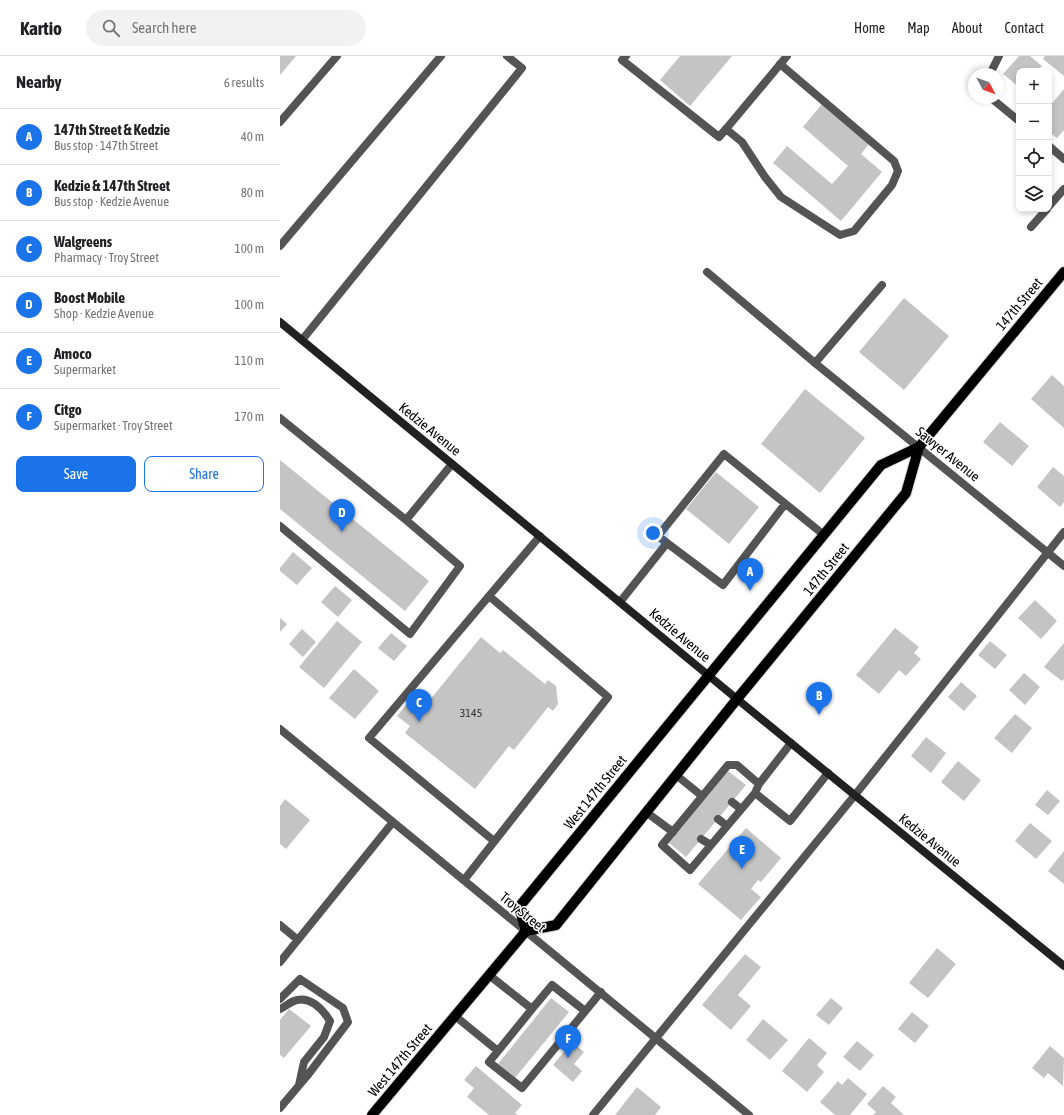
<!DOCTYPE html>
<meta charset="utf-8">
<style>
body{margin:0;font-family:"Asap Condensed",sans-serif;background:#f2f2f2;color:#202124}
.controls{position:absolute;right:12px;top:12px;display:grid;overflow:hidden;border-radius:8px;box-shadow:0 2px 6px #0003}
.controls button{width:36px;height:36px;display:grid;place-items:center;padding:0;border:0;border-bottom:1px solid #e0e0e0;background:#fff;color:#202124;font:20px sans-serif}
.compass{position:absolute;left:688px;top:12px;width:36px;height:36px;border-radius:50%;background:#fff;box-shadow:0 2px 6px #0003;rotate:131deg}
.you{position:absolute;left:373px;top:477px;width:14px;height:14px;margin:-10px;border:3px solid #fff;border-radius:50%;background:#1a73e8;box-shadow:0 0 0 6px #1a73e833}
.badge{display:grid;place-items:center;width:26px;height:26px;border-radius:50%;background:#1a73e8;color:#fff;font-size:13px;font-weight:700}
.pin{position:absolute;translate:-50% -33px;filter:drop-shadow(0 1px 2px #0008)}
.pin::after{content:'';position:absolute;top:21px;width:14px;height:12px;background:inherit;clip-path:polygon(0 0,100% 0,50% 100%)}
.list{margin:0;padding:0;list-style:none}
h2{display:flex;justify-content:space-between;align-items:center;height:52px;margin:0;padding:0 16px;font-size:17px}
h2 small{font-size:13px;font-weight:400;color:#757577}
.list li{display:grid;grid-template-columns:26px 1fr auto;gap:12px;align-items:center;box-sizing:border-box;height:56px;padding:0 16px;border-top:1px solid #e0e0e0}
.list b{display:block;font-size:15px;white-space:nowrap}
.list p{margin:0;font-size:13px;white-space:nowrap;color:#757577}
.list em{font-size:13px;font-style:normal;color:#757577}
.actions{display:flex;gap:8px;padding:12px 16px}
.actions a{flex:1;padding:9px 0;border:1px solid #1a73e8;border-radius:8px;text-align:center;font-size:14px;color:#1a73e8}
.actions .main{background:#1a73e8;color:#fff}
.icon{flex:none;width:22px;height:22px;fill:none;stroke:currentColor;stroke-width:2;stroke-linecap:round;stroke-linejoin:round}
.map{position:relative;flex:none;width:784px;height:1059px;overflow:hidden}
header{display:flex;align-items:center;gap:24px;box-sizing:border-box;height:56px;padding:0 20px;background:#fff;border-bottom:1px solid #e0e0e0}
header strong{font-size:19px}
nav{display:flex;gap:22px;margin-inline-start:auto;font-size:14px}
.search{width:280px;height:36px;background:#f2f2f2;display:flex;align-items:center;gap:10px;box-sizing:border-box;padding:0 14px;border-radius:22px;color:#757577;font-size:15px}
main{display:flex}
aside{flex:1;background:#fff}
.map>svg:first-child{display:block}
.building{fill:#c4c4c4}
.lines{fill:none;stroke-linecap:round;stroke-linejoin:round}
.primary-casing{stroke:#dbdbdb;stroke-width:12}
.lane{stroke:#545454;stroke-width:8}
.street{stroke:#545454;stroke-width:8}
.secondary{stroke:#212121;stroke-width:8}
.primary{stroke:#000;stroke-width:10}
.labels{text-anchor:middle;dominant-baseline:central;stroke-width:3;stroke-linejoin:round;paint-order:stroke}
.number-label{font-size:12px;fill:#313131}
.street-label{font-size:14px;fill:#000;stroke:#fff}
</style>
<header>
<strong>Kartio</strong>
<div class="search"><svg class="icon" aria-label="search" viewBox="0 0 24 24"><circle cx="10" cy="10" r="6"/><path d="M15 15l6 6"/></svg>Search here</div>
<nav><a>Home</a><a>Map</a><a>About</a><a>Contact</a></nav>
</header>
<main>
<aside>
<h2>Nearby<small>6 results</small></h2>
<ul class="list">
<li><span class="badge">A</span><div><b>147th Street &amp; Kedzie</b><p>Bus stop · 147th Street</p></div><em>40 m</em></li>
<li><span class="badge">B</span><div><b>Kedzie &amp; 147th Street</b><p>Bus stop · Kedzie Avenue</p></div><em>80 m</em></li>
<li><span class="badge">C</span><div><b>Walgreens</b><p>Pharmacy · Troy Street</p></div><em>100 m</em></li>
<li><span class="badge">D</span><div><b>Boost Mobile</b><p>Shop · Kedzie Avenue</p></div><em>100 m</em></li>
<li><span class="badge">E</span><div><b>Amoco</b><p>Supermarket</p></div><em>110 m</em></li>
<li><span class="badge">F</span><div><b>Citgo</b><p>Supermarket · Troy Street</p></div><em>170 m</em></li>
</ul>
<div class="actions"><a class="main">Save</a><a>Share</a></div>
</aside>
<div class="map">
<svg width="784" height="1059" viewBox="0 0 784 1059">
<rect width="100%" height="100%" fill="#fff"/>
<path class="building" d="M0 0H16L0 19Z
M400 0H452L410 50 380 24Z
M739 0H750L762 10 757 15H739V31L723 18Z
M765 0H784V20L763 3Z
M784 33V74L777 82 769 76V51Z
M542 48 589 88 581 98 602 116 561 165 493 107 507 90 552 128 568 110 523 71Z
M624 242 669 280 624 334 579 296Z
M772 319 784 330V372L751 343Z
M525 333 585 382 540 437 481 388Z
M720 366 749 390 732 410 703 386Z
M0 404 149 525 125 555 0 453Z
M773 411 784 420V446L780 451 757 431Z
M436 416 479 451 449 488 406 453Z
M13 496 32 512 17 529 0 515V512Z
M55 530 72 544 58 561 41 546Z
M755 544 777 565 761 583 738 562Z
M0 562 7 568 0 576Z
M57 565 82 586 44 632 19 611Z
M615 572 639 591 634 597 641 603 626 620 619 614 599 638 576 619Z
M22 573 36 586 23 601 9 588Z
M111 577 127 590 114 605 98 592Z
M201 581 220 597 223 594 265 628 268 624 276 630 278 648 273 655 268 651 234 694 229 690 195 733 125 677 130 670 117 660 129 645 141 655Z
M710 585 727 599 715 613 698 599Z
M784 587V623L782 625 764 611Z
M74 613 99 635 75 663 49 642Z
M744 617 760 631 745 649 729 634Z
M681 626 697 640 684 655 668 641Z
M735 658 752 672 732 697 714 682Z
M646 681 666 697 651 717 631 700Z
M678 705 701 724 684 745 661 726Z
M448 715 466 729 406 801 389 787Z
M767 734 780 745 768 759 755 749Z
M5 743 30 764 6 793 0 788V750Z
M750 767 772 785 756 803 735 785Z
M466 772 501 802 481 826 478 824 471 833 481 841 461 864 418 828Z
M784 795V828L768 815Z
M657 892 676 908 648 942 629 927Z
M465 898 481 911 458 939 471 950 451 974 422 949Z
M271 942 289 956 235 1022 218 1008Z
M551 942 563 952 549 969 536 959Z
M9 953 31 970 4 1002 0 999V964Z
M632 956 649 970 635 987 618 973Z
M483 963 508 984 490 1004 466 984Z
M529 982 547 997 537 1009 544 1016 527 1036 502 1015Z
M577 985 594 999 580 1015 563 1001Z
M292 986 304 996 294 1008 302 1015 293 1026 273 1009Z
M770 990 784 1002 783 1030 768 1017 764 1022 752 1012Z
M196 1010 242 1049 235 1057 238 1059H209L187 1041 194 1032 184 1024Z
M568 1022 587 1038 570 1059H555L540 1046 558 1025 562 1029Z
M603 1030 616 1041 611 1047 624 1059H593L596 1056 587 1048Z
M357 1031 381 1051 375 1059H335Z"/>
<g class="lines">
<g class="primary-casing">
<path id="primary" d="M246 875 239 851 601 409 639 391
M92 1059 246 875 276 869 457 643 626 437 639 391 784 216"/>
</g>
<path class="lane" d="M346 0 342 4 439 81 446 73 462 86 485 121 501 141 560 179 574 175 612 129 618 115 614 105 500 8
M710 18 719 0
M711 42 739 65
M0 66 57 0
M769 90 784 103
M769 150 784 133
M751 171 767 153
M0 190 161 0
M427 216 535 307 602 229
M22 284 242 12 227 0
M0 362 126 464
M0 470 130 578 180 510 126 464 172 408
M387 487 443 529 505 448
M209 540 89 682 214 785
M340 546 387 487 378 480 444 398 544 479
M396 719 422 740
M479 728 511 687
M475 737 479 728 457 709H448L382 789 410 814 475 737 510 765 548 717
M452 746 461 753
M366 756 393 776
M438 763 447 770
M421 783 431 789
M184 824 328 641 209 540 260 480
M0 869 18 884
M0 906 113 766
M209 919 252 953 218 995
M0 943 20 923 63 952 68 966 27 1020 0 1052
M0 953C5 951 11 945 17 944 32 941 43 954 50 965L44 981 24 1006 19 1029
M252 953 272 929 305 955
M175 960 218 995 209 1006 242 1032 321 936
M313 1059 575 739 784 476"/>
<path class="street" d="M446 73 507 0
M535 307 784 510
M0 673 469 1059"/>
<path class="secondary" d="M0 266 457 643 784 910"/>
<use href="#primary" class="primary"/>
</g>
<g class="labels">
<g class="number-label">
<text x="191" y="657">3145</text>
</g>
<g class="street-label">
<text transform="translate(739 248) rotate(-50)">147th Street</text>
<text transform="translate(150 373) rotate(39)">Kedzie Avenue</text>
<text transform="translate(668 398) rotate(39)">Sawyer Avenue</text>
<text transform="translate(546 513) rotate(-51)">147th Street</text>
<text transform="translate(400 579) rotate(40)">Kedzie Avenue</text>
<text transform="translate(315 736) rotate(-51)">West 147th Street</text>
<text transform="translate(650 784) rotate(39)">Kedzie Avenue</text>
<text transform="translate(243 856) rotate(39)">Troy Street</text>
<text transform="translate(120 1004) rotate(-50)">West 147th Street</text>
</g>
</g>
</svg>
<div class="controls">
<button>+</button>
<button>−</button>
<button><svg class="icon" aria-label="locate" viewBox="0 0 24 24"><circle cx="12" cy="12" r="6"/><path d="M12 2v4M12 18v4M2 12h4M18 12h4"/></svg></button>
<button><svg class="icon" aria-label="layers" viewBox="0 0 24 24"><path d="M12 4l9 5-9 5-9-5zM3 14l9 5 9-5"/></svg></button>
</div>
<svg class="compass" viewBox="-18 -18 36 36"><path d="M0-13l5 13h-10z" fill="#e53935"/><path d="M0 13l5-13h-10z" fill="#757577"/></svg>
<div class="you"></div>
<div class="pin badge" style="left:470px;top:535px">A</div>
<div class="pin badge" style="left:539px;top:659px">B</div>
<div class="pin badge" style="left:139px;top:666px">C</div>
<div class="pin badge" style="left:62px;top:476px">D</div>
<div class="pin badge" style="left:462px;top:813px">E</div>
<div class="pin badge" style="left:288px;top:1002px">F</div>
</div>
</main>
